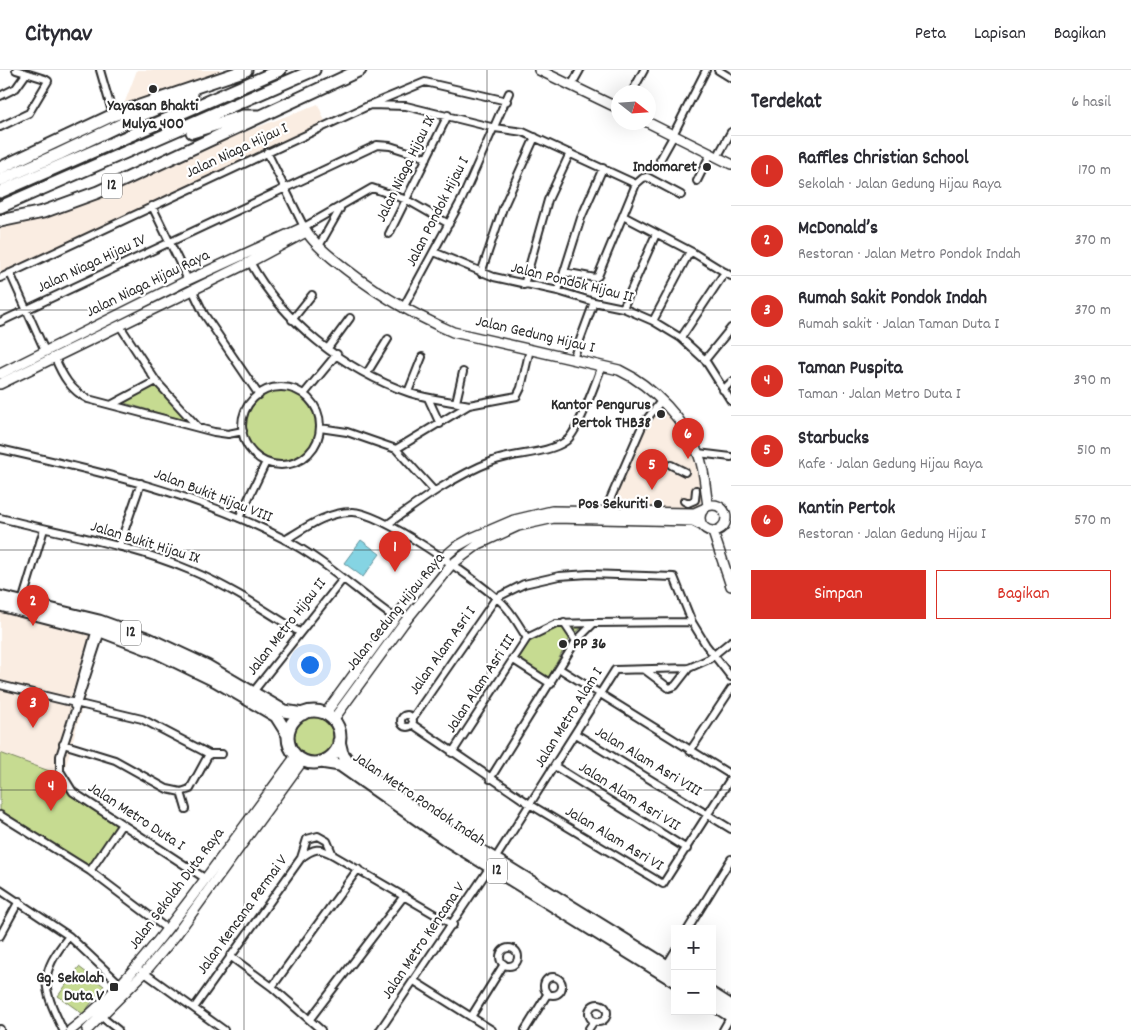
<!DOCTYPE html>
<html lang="id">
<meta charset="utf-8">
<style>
body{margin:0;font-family:Dekko,sans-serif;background:#f7f7f7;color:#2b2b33}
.controls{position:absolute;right:15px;bottom:15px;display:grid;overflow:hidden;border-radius:0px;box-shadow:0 5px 20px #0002}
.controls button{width:45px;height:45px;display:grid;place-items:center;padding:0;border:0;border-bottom:1px solid #e1e1e2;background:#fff;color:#2b2b33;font:25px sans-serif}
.compass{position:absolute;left:611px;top:15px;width:45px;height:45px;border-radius:50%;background:#fff;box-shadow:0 5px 20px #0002;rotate:107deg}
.you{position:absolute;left:309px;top:594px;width:18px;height:18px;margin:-12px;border:4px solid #fff;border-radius:50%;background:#1a73e8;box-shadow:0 0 0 8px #1a73e833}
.badge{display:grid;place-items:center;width:32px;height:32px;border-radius:50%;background:#d93025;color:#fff;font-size:16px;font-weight:700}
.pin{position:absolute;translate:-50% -41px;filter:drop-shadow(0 1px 2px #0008)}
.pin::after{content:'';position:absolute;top:26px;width:18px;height:15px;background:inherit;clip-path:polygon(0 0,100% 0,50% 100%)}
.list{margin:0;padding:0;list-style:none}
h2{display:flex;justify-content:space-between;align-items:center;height:65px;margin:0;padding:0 20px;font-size:21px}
h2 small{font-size:16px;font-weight:400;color:#7c7c81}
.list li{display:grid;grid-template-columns:32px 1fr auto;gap:15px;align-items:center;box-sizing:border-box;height:70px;padding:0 20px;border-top:1px solid #e1e1e2}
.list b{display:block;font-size:19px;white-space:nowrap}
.list p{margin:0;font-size:16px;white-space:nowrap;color:#7c7c81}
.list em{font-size:16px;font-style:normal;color:#7c7c81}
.actions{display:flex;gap:10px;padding:15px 20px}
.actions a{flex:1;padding:11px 0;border:1px solid #d93025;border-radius:0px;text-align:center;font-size:18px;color:#d93025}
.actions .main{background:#d93025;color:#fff}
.map{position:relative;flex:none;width:731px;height:960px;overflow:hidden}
header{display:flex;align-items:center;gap:30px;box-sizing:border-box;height:70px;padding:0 25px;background:#fff;border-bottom:1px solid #e1e1e2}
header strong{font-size:24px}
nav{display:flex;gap:28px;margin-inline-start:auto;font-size:18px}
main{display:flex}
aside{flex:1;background:#fff}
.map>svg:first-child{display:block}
.built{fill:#faede2}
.green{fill:#c6db91;stroke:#78835e}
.water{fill:#85d4e3;stroke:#619099}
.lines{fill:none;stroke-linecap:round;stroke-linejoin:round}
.street-casing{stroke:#2b2b2b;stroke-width:10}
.secondary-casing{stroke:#2b2b2b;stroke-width:12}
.highway-casing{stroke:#2b2b2b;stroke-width:15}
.street{stroke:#fff;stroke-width:6}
.secondary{stroke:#fff;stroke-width:9}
.highway{stroke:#fff;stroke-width:11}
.grid{fill:none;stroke:#2b2b2b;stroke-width:1;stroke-opacity:0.55}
.poi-dot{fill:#2b2b2b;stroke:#fff;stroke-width:2}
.labels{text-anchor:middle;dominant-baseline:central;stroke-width:4.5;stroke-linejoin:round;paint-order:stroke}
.shield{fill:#fff;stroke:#6b6b6b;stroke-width:1}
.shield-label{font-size:15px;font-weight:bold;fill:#2b2b2b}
.poi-label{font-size:16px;font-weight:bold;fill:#2b2b2b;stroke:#fff;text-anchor:end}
.street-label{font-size:16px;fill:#2b2b2b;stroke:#fff}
</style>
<header>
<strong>Citynav</strong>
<nav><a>Peta</a><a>Lapisan</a><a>Bagikan</a></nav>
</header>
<main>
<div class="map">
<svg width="731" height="960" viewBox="0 0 731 960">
<rect width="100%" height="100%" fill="#fff"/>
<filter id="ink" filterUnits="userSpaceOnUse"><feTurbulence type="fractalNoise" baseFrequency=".02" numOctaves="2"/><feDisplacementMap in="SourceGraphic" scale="10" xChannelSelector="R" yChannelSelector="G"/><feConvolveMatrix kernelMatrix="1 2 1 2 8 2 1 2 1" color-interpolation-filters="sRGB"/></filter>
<g filter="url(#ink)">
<path class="built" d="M137 0H230L123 37Z
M318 34 326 54 0 206V156Z
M659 336 663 337 674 348 696 386 702 425 701 432 695 438 683 439 609 437 647 347Z
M0 523 106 551 63 706 0 683Z"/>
<path class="green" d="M156 314 187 351 121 332Z
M246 356a35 35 0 1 1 70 0a35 35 0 1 1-70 0Z
M558 556H584L571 566 548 608 515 587 529 570Z
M293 667a20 20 0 1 1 40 0a20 20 0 1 1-40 0Z
M0 683 63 706 72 720 124 754 90 802 0 745Z
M79 897 104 916 83 944 58 926Z"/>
<path class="water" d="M361 470 380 484 363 507 344 493Z"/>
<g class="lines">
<g class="street-casing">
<path id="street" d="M100 0 113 45
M718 0 731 8
M571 16 580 0
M632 22 644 0
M0 26 16 18 26 4
M372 34 425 12 507 31
M0 57 29 43 48 11 45 9 16 0
M675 61 706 0
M267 82 304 157 372 118 407 130 449 154
M720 82 731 62
M660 90 674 65
M697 111 711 83
M152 136 188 210
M623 146 692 182 731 206
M389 164 448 45
M319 176 340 139
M434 182 494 207 558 221 594 232 623 238 653 251 681 268 705 290 731 331
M250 192C282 251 345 301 410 323 429 329 449 331 469 335
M564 202 595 208 598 206 636 114
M10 203 45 281
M481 203 503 138 535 67
M0 208 370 35 406 36 495 58 523 62 636 114 643 108 647 107 681 125
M524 215 548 130 570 83
M192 219 204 244 259 325
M558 221 581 148 603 98
M403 238 462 129 509 23
M623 238 656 164
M292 250 312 225
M653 251 688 185 692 182
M0 252 377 75 390 76 427 88
M120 256 156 311 197 356
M681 268 725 202
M328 278 350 248
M55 288C62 305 71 321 88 329L214 362 228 364 243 361
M573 289 594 232
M705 290 731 258
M367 303 388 269
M242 356a39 39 0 1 1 78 0a39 39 0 1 1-78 0Z
M723 320 731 312
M408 322 422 287
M304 324 337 284
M428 328 440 354
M456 332 463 302
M111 335 156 311
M320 358 347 362 396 379 434 421
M0 379C97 401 196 423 284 469 324 490 358 522 395 548
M396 379 469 335 517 326 521 318 530 279
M698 383 731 387
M671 395 685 402
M684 431 688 433 695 430 696 420
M605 441 643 354 661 331
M0 448C64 464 131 475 192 501 230 517 264 540 299 562
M239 448 266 392
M388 454C421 430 454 406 493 391 514 383 548 384 566 371 579 361 595 313 602 296
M285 470C305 458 327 442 351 442 381 441 475 509 500 531 511 540 519 556 527 568
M119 476 141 413
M22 532 44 459
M564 553 576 571
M102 558 60 686V701L73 722 206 809
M512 589 551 614
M560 599 731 705
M645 600 669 618 675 616 689 598
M0 615 142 649 209 684 190 719 181 722 167 719 115 690 63 674
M253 622 343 509
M74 636 96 559
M401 651a6 6 0 1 1 12 0a6 6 0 1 1-12 0Z
M412 649 496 528 524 514 559 506 589 504 674 507 692 552 706 575 731 607
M412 654 531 735 663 814 731 708
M576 664 731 759
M690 681 731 619
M452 683 527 568 556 554 594 553
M209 684H222
M556 697 687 779
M490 709 576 571 594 553 692 552
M181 722 186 739
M0 745 90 801 167 859
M301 788 307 769 318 766 327 771 333 785
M495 789 615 600 689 598 709 589 731 571
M90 801 122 754
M0 820 69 866 120 914
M688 859 731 789
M0 866 19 831
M500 887a9 9 0 1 1 18 0a9 9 0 1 1-18 0Z
M230 886 272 917 321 960
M666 896 675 881
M142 901 224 960
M544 916a9 9 0 1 1 18 0a9 9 0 1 1-18 0Z
M414 911 492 960
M272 917 358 799
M589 943a9 9 0 1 1 18 0a9 9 0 1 1-18 0Z
M194 938 301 788C314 778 319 777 333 785L453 855
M98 944 118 960
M471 947 504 894
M310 949 404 826
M0 959V960
M63 960C42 916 38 905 69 866
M380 960 490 797
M525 960 548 923
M588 960 594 951
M723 960 731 946"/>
</g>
<g class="secondary-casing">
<path id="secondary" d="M539 0 618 38
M647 52 731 94
M0 304 188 210 304 157C310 169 321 179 332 188 369 219 409 243 453 262L619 300C653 316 686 351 699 386 705 401 705 420 708 435
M0 314 250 192 306 162
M700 448a13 13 0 1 1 26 0a13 13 0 1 1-26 0Z
M713 462 731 516
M325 644 395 548 442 489 456 477 472 468 514 450 552 441 694 443 703 439
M333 650 403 554 451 495 479 474 518 456 554 448 693 451 701 455
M71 960C119 923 157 873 194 824 228 779 262 732 296 686
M87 960 144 903 176 865 303 690"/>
</g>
<g class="highway-casing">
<path id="highway" d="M192 62 243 46H259
M0 98 113 45 246 0
M0 110 59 84 137 47 192 24
M0 122 280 0
M0 137 314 0
M0 151 43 142 98 122 360 0
M0 527 99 551 149 569 207 596 284 641 303 644
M0 535 101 561 156 582 216 611 276 646 288 665
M288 667a26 26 0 1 1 52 0a26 26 0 1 1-52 0Z
M339 671 342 683 348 691 420 743 675 901
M321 692 340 695 447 770 675 911
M712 924 731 936
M712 934 731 946"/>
</g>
<use href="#street" class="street"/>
<use href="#secondary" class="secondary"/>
<use href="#highway" class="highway"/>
</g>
</g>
<path class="grid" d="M244 0V960M487 0V960M0 240H731M0 480H731M0 720H731"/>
<g class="poi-dot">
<circle cx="153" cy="19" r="5"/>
<circle cx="707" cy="97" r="5"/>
<circle cx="661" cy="344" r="5"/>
<circle cx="658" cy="434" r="5"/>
<circle cx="563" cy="574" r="5"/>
<rect x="109" y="912" width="10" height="10" rx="2.5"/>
</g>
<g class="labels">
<g class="shield">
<rect x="102" y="103.5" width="20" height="25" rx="4"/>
<rect x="121" y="550.5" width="20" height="25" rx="4"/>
<rect x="487" y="788.5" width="20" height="25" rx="4"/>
</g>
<g class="shield-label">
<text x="112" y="116">12</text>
<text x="131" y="563">12</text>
<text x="497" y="801">12</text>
</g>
<g class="poi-label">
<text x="153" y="36" text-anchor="middle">Yayasan Bhakti<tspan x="153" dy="18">Mulya 400</tspan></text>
<text x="697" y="97">Indomaret</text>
<text x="651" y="335">Kantor Pengurus<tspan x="651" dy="18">Pertok THB38</tspan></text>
<text x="648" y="434">Pos Sekuriti</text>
<text x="573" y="574" text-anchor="start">PP 36</text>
<text x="104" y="908">Gg. Sekolah<tspan x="104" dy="18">Duta V</tspan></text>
</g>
<g class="street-label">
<text transform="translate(237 81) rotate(-25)">Jalan Niaga Hijau I</text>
<text transform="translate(406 99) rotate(-64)">Jalan Niaga Hijau IX</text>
<text transform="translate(438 142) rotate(-63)">Jalan Pondok Hijau I</text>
<text transform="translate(92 194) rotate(-25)">Jalan Niaga Hijau IV</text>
<text transform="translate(572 213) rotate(14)">Jalan Pondok Hijau II</text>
<text transform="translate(148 214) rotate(-26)">Jalan Niaga Hijau Raya</text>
<text transform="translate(535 265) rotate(13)">Jalan Gedung Hijau I</text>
<text transform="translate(213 426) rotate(21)">Jalan Bukit Hijau VIII</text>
<text transform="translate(145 473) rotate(17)">Jalan Bukit Hijau IX</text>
<text transform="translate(396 542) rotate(-51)">Jalan Gedung Hijau Raya</text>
<text transform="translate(287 557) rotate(-52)">Jalan Metro Hijau II</text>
<text transform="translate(443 581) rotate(-55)">Jalan Alam Asri I</text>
<text transform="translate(481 614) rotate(-57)">Jalan Alam Asri III</text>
<text transform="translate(569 648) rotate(-58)">Jalan Metro Alam I</text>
<text transform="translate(648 692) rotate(31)">Jalan Alam Asri VIII</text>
<text transform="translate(629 727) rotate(32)">Jalan Alam Asri VII</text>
<text transform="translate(419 730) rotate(34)">Jalan Metro Pondok Indah</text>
<text transform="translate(136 747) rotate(33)">Jalan Metro Duta I</text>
<text transform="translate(614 769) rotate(31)">Jalan Alam Asri VI</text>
<text transform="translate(177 819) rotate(-53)">Jalan Sekolah Duta Raya</text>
<text transform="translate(243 845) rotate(-54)">Jalan Kencana Permai V</text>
<text transform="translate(424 871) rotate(-56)">Jalan Metro Kencana V</text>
</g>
</g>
</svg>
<div class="controls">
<button>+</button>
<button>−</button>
</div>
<svg class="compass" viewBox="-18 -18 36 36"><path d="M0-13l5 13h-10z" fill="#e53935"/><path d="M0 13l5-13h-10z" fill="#7c7c81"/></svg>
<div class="you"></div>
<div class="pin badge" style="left:395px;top:502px">1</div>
<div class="pin badge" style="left:33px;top:556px">2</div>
<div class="pin badge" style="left:33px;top:658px">3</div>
<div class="pin badge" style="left:51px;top:741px">4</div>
<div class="pin badge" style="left:652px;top:420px">5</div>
<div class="pin badge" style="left:688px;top:389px">6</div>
</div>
<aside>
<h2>Terdekat<small>6 hasil</small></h2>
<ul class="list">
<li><span class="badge">1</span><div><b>Raffles Christian School</b><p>Sekolah · Jalan Gedung Hijau Raya</p></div><em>170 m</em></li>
<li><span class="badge">2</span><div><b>McDonald’s</b><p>Restoran · Jalan Metro Pondok Indah</p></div><em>370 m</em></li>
<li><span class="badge">3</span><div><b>Rumah Sakit Pondok Indah</b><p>Rumah sakit · Jalan Taman Duta I</p></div><em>370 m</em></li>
<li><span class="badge">4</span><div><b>Taman Puspita</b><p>Taman · Jalan Metro Duta I</p></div><em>390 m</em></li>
<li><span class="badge">5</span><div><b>Starbucks</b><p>Kafe · Jalan Gedung Hijau Raya</p></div><em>510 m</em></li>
<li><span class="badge">6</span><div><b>Kantin Pertok</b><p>Restoran · Jalan Gedung Hijau I</p></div><em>570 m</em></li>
</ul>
<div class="actions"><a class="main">Simpan</a><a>Bagikan</a></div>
</aside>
</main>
